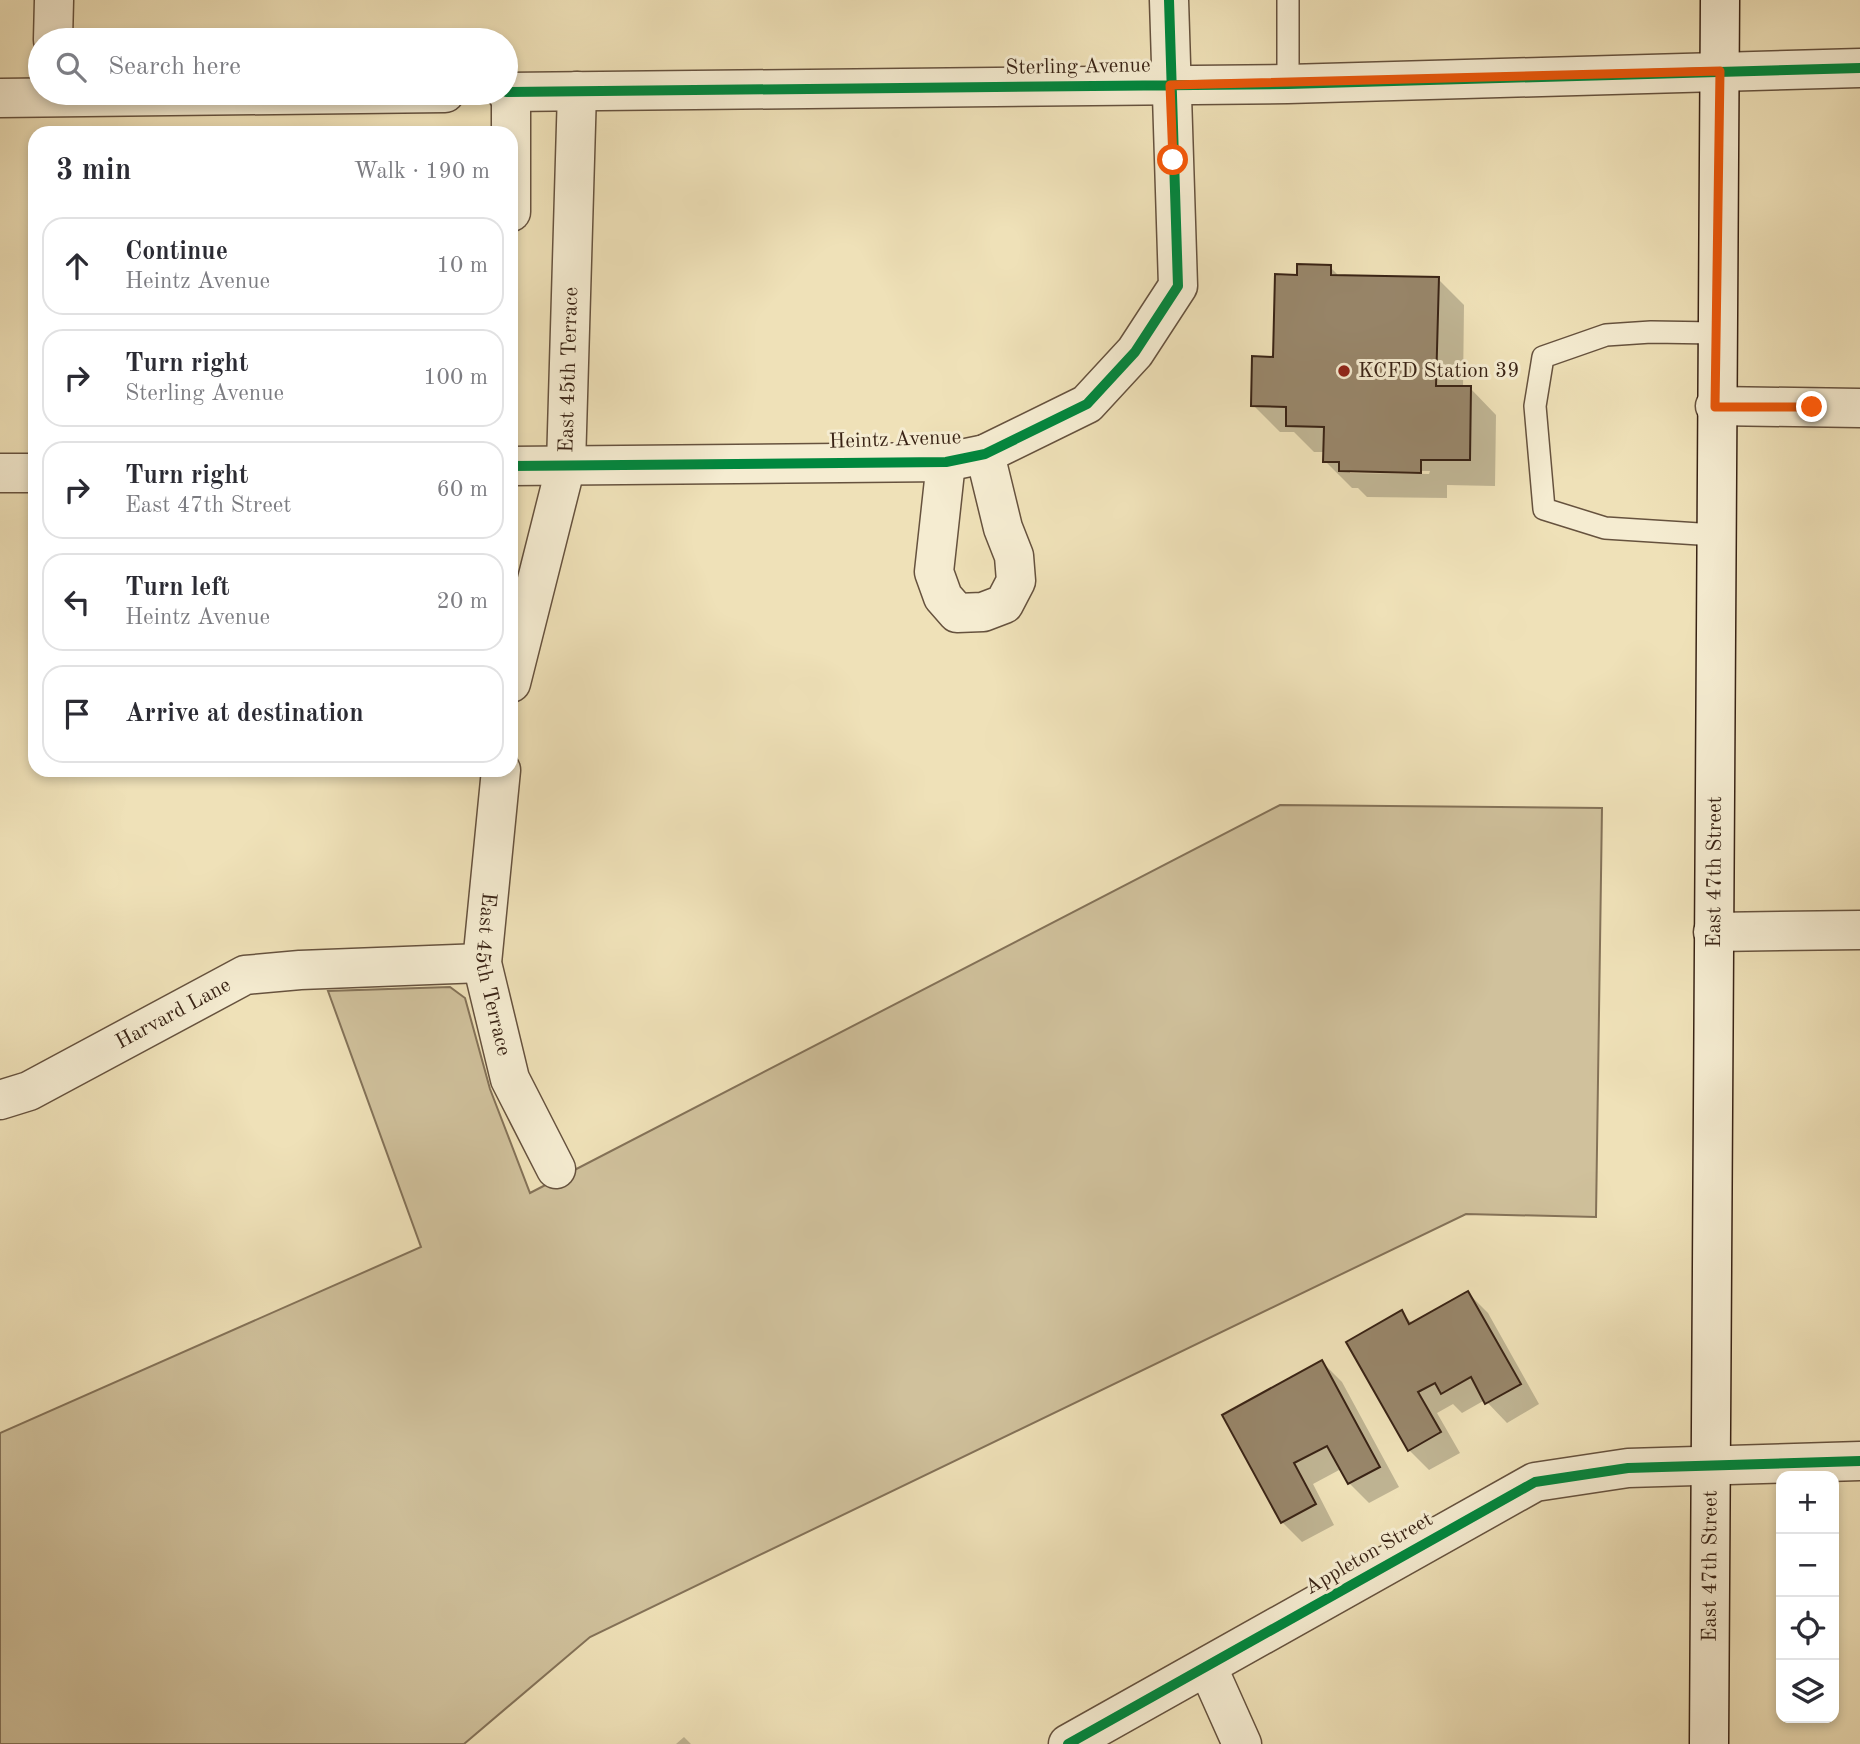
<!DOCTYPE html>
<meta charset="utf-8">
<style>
body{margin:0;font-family:"Old Standard TT",serif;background:#f2f2f3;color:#2b2b33}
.controls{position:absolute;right:21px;bottom:21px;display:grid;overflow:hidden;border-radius:14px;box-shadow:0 4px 10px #0003}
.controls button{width:63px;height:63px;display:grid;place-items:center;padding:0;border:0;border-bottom:2px solid #e1e1e2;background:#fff;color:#2b2b33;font:35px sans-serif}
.stop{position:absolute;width:21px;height:21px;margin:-16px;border:5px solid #ea580c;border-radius:50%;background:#fff}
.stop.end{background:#ea580c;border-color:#fff;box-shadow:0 2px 7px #0008}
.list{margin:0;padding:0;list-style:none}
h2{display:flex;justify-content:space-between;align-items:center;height:91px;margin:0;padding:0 28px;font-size:30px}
h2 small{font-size:23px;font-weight:400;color:#7c7c81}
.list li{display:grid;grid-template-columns:46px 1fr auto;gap:21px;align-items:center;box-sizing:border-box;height:98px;margin:0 14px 14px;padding:0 14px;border:2px solid #e1e1e2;border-radius:21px}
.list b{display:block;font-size:26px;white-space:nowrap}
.list p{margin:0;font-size:23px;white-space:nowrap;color:#7c7c81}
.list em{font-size:23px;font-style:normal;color:#7c7c81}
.icon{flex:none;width:38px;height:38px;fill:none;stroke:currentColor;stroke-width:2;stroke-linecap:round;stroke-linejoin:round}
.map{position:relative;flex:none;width:1860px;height:1744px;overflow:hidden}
.search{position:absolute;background:#fff;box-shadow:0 4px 10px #0003;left:28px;top:28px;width:490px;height:77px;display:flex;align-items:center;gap:18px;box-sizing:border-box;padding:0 24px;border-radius:38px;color:#7c7c81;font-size:26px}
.panel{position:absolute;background:#fff;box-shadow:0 4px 10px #0003;left:28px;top:126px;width:490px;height:651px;border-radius:21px}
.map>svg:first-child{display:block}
.green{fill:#d0c19c;stroke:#847258;stroke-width:2}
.shadow{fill:#0003;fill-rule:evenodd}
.building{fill:#98866a;stroke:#392315;stroke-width:2}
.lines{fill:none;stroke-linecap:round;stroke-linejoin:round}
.service-casing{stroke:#66523e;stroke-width:24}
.minor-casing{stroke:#66523e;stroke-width:41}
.tertiary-casing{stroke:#66523e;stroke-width:41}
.secondary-casing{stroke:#392315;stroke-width:41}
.service{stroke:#f5ecd1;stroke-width:21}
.minor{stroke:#f5ecd1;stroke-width:38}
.tertiary{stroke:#f5ecd1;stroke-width:38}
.secondary{stroke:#f5ecd1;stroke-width:38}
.cycleway-casing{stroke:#f5ecd1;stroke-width:15}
.cycleway{stroke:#00873e;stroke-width:10}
.route{stroke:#ea580c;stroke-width:9}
.poi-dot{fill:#8f2418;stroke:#f5ecd1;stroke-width:2.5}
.labels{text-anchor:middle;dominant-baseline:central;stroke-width:6;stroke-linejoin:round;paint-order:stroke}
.street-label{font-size:21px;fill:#392315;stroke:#f5ecd1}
.poi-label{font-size:21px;fill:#392315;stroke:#f5ecd1;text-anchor:start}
</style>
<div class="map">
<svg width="1860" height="1744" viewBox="0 0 1860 1744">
<rect width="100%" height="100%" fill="#efe1b8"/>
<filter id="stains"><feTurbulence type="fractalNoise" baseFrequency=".00286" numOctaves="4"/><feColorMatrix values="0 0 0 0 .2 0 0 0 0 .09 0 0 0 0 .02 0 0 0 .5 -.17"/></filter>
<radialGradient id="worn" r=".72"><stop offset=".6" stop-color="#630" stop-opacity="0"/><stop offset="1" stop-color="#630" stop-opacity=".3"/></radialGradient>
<path class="green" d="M1280 805 1602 808 1596 1217 1466 1214 590 1637 464 1744H0V1433L421 1247 328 991 450 987 465 998 490 1089 530 1193Z"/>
<path class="shadow" d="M1330 267 1340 277 1438 279 1464 305 1463 388H1470L1496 415 1495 486 1447 485V498L1367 497 1358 488H1352L1325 461V452H1314L1294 432H1280L1253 405 1275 359 1298 276ZM1350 470 1430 471 1429 474 1350 473Z
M1468 1293 1488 1313 1539 1404 1507 1423 1485 1400 1462 1413 1453 1404 1437 1413 1460 1453 1429 1470 1409 1450 1401 1312 1413 1324Z
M1322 1362 1342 1382 1399 1487 1369 1503 1349 1483 1341 1469 1313 1484 1334 1525 1302 1542 1282 1522 1224 1416Z
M684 1737 691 1744H676Z"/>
<path class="building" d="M1297 264 1331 265V275L1439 277 1436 386H1471L1470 460H1421V473L1339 471V462H1323L1324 427 1286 426V407L1251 406 1252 356 1273 357 1275 274 1297 275Z
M1468 1291 1521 1384 1485 1404 1471 1377 1441 1394 1435 1383 1418 1392 1441 1432 1408 1451 1346 1342 1402 1310 1409 1324Z
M1322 1360 1380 1467 1348 1484 1327 1446 1294 1463 1316 1504 1281 1523 1222 1415Z"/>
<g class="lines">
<g class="service-casing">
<path id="service" d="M1288 0V84
M1715 535 1605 528 1544 509 1535 406 1543 357 1606 335 1651 332 1716 333"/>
</g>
<g class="minor-casing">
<g id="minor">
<path d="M53 40 54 0"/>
<path d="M511 92V212"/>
<path d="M1715 406 1860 408"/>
<path d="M946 462 934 572 943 597 957 613 983 612 1004 604 1016 581 1014 556 1003 528 985 454"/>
<path d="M511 466 946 462 985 454 1087 404 1135 352 1178 286 1169 0"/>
<path d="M0 473H35"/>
<path id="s1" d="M511 683 566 465 577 91"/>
<path id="s2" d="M501 770 482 963 510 1079 556 1169"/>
<path d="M1713 932 1860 930"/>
<path id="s3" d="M0 1100 29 1091 245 975 300 970 482 963"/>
<path d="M1208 1668 1242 1744"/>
<path d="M1068 1744 1535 1482 1628 1468 1860 1461"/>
</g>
</g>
<g class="tertiary-casing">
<path id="tertiary" d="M506 92 1288 84 1860 68
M0 98 445 93"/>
</g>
<g class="secondary-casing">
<g id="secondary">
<path id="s4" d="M1709 1744 1720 0"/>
</g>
</g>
<use href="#service" class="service"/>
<use href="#minor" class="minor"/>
<use href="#tertiary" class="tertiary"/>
<use href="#secondary" class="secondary"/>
<g class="cycleway-casing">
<path id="cycleway" d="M506 92 1288 84 1860 68
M511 466 946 462 985 454 1087 404 1135 352 1178 286 1169 0
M1068 1744 1535 1482 1628 1468 1860 1461"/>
</g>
<use href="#cycleway" class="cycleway"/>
</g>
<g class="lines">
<path class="route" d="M1173 160 1170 85 1720 71 1715 407H1812"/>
</g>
<circle class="poi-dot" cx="1344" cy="371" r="7"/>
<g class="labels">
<g class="street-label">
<text transform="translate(1078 67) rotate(-1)">Sterling Avenue</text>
<text stroke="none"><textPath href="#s1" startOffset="320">East 45th Terrace</textPath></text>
<text transform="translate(895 440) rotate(-2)">Heintz Avenue</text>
<text stroke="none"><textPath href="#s4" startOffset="872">East 47th Street</textPath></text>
<text stroke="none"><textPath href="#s2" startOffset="206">East 45th Terrace</textPath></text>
<text stroke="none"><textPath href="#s3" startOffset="194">Harvard Lane</textPath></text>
<text transform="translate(1369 1554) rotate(-30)">Appleton Street</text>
<text stroke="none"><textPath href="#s4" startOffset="178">East 47th Street</textPath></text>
</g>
<g class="poi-label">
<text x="1358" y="371">KCFD Station 39</text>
</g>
</g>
<rect width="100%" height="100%" filter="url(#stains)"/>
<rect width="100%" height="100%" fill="url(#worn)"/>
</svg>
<div class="controls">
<button>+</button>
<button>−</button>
<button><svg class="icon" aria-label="locate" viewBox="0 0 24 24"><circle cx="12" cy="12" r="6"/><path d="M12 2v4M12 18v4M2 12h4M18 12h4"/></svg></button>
<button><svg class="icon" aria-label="layers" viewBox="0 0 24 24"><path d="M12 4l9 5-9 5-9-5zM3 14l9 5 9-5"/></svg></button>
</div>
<div class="stop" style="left:1173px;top:160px"></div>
<div class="stop end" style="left:1812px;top:407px"></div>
<div class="search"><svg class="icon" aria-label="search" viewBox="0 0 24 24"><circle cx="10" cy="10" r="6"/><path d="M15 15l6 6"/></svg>Search here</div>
<section class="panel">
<h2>3 min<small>Walk · 190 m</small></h2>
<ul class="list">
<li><svg class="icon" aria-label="ahead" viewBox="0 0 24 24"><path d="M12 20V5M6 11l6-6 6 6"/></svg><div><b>Continue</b><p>Heintz Avenue</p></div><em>10 m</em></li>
<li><svg class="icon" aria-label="right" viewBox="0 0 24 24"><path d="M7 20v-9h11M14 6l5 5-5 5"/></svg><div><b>Turn right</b><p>Sterling Avenue</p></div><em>100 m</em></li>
<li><svg class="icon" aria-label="right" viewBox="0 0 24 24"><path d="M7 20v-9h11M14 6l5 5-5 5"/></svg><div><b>Turn right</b><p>East 47th Street</p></div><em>60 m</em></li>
<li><svg class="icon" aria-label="left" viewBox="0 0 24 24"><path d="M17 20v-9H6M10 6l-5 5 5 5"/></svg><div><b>Turn left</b><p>Heintz Avenue</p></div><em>20 m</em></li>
<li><svg class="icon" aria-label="arrive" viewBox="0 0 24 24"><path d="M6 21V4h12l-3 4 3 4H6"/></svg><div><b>Arrive at destination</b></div></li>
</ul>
</section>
</div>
